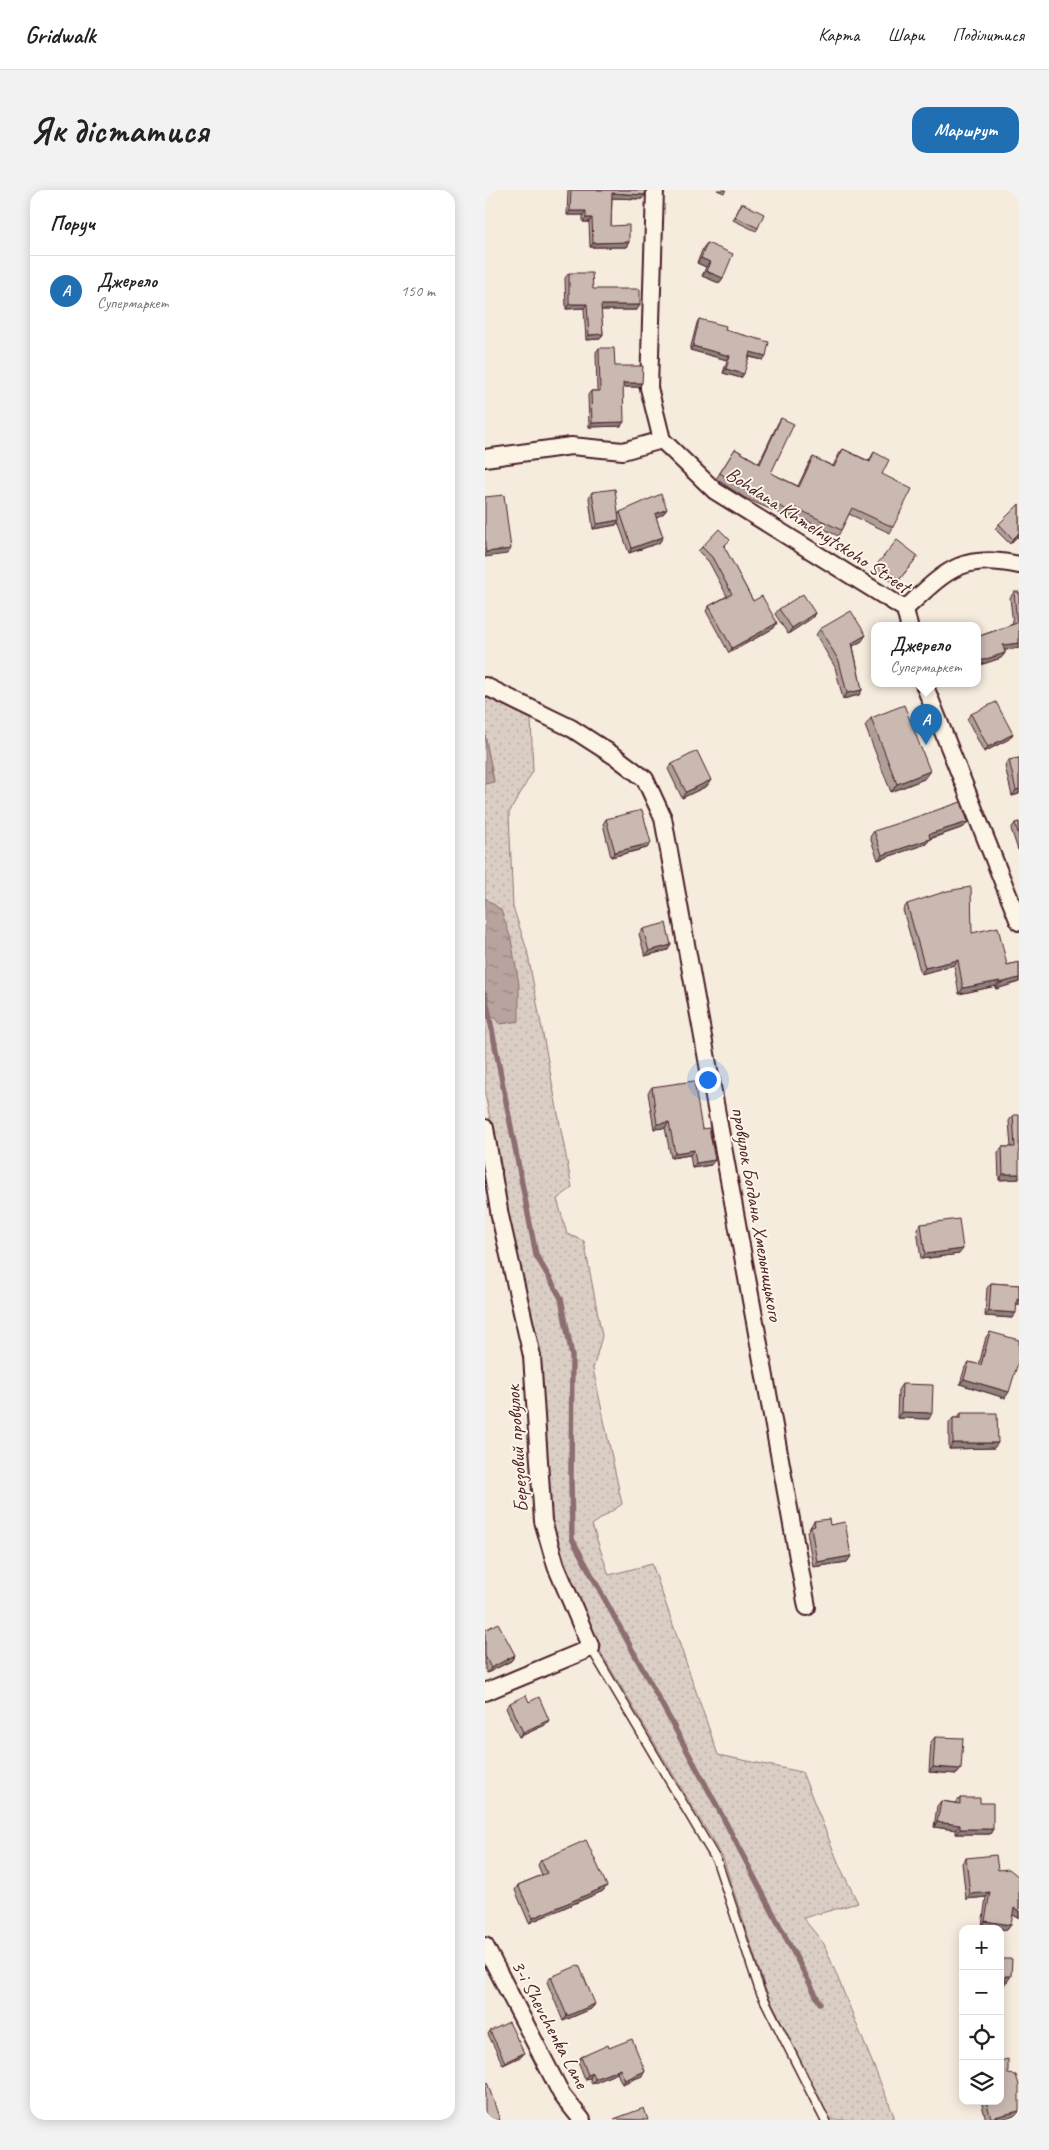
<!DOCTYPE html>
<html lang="uk">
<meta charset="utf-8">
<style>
body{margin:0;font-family:Caveat,sans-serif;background:#f2f2f2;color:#222}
.controls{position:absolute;right:15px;bottom:15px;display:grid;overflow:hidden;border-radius:10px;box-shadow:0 2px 12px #0003}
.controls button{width:45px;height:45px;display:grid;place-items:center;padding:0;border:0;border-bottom:1px solid #e0e0e0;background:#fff;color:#222;font:25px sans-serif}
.you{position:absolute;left:222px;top:889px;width:18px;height:18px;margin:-12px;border:4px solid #fff;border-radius:50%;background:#1a73e8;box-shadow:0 0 0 8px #1a73e833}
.badge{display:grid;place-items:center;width:32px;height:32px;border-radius:50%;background:#1f6fb2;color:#fff;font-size:16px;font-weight:700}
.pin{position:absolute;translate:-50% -41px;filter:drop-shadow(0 1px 2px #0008)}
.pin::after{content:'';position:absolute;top:26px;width:18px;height:15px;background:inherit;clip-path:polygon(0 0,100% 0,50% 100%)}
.popup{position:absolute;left:386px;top:432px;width:110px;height:65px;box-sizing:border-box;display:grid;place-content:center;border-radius:10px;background:#fff;filter:drop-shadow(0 1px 4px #0005);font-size:16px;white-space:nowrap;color:#767676}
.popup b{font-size:19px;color:#222}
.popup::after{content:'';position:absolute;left:50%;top:100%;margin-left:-10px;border:10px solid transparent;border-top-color:#fff}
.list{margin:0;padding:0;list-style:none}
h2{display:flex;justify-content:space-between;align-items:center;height:65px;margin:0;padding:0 20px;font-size:21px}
h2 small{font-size:16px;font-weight:400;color:#767676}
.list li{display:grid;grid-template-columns:32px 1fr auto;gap:15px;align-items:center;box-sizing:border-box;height:70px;padding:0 20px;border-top:1px solid #e0e0e0}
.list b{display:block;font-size:19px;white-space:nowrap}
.list p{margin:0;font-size:16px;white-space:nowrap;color:#767676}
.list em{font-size:16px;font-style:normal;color:#767676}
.icon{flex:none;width:28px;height:28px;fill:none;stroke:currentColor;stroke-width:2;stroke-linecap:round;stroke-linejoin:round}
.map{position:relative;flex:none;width:534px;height:1930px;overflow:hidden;border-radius:15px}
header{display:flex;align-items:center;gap:30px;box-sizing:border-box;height:70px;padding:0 25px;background:#fff;border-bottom:1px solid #e0e0e0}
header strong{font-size:24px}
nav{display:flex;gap:28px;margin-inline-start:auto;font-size:18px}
.intro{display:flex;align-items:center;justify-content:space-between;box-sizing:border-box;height:120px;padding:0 30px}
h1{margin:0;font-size:35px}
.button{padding:12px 22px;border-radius:15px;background:#1f6fb2;color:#fff;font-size:18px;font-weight:700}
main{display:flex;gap:30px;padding:0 30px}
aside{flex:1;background:#fff;border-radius:15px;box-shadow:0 2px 12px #0003}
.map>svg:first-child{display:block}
.grass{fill:url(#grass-dots);stroke:#927678}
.water{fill:url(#water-ripples);stroke:#8c6e70}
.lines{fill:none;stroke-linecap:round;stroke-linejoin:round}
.stream{stroke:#8c6e70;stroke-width:5.5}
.lane-casing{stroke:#4a1f2b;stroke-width:11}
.street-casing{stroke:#4a1f2b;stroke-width:20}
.lane{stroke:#fcf5e5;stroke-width:8}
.street{stroke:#fcf5e5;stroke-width:16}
.wall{fill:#ae9f98;stroke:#4a1f2b}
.shaded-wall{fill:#8d827c;stroke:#4a1f2b}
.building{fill:#cab9b1;stroke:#4a1f2b}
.labels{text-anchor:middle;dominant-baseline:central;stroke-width:4;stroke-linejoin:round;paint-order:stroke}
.street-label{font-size:20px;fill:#4a1f2b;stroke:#fcf5e5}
</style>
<header>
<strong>Gridwalk</strong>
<nav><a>Карта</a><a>Шари</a><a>Поділитися</a></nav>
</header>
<div class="intro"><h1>Як дістатися</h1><a class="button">Маршрут</a></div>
<main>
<aside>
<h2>Поруч<small></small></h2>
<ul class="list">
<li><span class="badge">A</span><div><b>Джерело</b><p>Супермаркет</p></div><em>150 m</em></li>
</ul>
</aside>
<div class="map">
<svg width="534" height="1930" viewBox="0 0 534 1930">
<defs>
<pattern id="grass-dots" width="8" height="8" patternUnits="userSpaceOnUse" patternTransform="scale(1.25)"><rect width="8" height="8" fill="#dbcec4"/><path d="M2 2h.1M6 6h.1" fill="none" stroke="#bdb0a9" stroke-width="1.8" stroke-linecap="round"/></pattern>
<pattern id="water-ripples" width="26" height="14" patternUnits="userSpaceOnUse" patternTransform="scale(1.25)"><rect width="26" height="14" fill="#b8a39e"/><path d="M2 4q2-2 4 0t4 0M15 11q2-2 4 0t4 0" fill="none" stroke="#988481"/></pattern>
</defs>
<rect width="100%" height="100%" fill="#f5ecde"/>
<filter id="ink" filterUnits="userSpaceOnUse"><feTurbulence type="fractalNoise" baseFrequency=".02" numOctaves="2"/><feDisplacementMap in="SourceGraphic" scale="10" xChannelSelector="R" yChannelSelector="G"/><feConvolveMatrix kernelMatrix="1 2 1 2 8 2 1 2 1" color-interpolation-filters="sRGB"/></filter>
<g filter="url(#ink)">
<path class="grass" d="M0 507 46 529 48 581 24 623 28 717 42 760 87 998 72 1009 82 1044 99 1051 117 1146 108 1179 137 1314 107 1335 124 1385 167 1374 233 1565 317 1582 355 1677 373 1713 318 1728 339 1754 409 1926V1930H344L280 1798 238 1668 112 1456 75 1374 63 1331 52 1165 0 904V818L15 834 34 831 16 720 0 708V594L9 591 0 545Z"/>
<path class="water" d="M0 545 9 592 0 594Z
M0 708 16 720 26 749 34 794V831L15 834 0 818Z"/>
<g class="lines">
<path class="stream" d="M0 804 51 1065 76 1108 87 1166 86 1288 87 1349 231 1614 335 1813"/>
<g class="lane-casing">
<path id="lane" d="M106 1458 232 1671 275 1801 340 1930"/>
</g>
<g class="street-casing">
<path id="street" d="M170 0 164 198 177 250 230 301 420 419 424 436
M0 268 86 256 138 261 177 250
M420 419C460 382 476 362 534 375
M439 494 534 732
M0 496 86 538 131 567 160 589 178 628 322 1417
M0 938 15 1026 47 1166 58 1331 71 1376 106 1458 0 1502
M0 1756 77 1905 97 1930"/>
</g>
<use href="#lane" class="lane"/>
<use href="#street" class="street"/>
</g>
<path class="wall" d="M83 0H160L157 9 127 8 126 36 144 52 141 57H105L104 32H98V25H82Z
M232 0H241L239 3Z
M257 13 273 38 271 41 248 30Z
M222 53 238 88 234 93 217 86 221 77 212 73 218 58Z
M84 83 108 99 152 120H116L118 144 115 149 101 150 99 118 81 119 80 88Z
M214 129 240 140 278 170 264 167 256 188 238 183 242 170 205 160 212 133Z
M114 158 130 176 154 197H138L136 236 104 237 103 205 106 201H112L111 162Z
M296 228 286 283 313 296 324 273 328 267 348 276 354 264 358 259 384 271 389 262 397 284 408 337 405 343 364 324 353 346 308 324 305 328 260 308 231 289 250 259 274 273 293 233Z
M107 302 134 324 135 322 182 319 178 324 171 327 178 347 174 353 144 363 133 332 131 335 108 339 104 308Z
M534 314V348L532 347 525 354 510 339 514 334Z
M241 355 239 357 268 411 289 438 244 463 221 421 224 416 242 406 224 372 213 361 217 357Z
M433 366 410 395 389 379 393 373Z
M529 402H534V458L520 460V463L516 468 492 476V447L528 434 525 408Z
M294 419 330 423 327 428 303 444 290 424Z
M335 439 377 451 368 456 377 500 374 505 358 509 350 477 331 445Z
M486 524 524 549 499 562 482 529Z
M386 528 439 589 406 602 380 536Z
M534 568V604L527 606 520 576 524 570Z
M187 574 222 596 197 608 183 579Z
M121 629 166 653 162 658 126 667 118 634Z
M534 632V660H533L526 639 530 633Z
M479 637 445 649 441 654 393 670 385 647 389 641Z
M422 714 487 743 522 775 534 772V792L511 799V796L474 804 469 775 436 784 418 720Z
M158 739 183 760 160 766 154 744Z
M167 897 217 939 226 975 207 978 205 965 186 968 180 938 169 939 163 903Z
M528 925 534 989 514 990 513 963 517 957H526L524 931Z
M436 1034 474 1064 436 1069 432 1039Z
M506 1093 534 1095V1115H531L527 1128 500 1126 502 1098Z
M505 1142 520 1208 475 1194 480 1177 484 1172 494 1175 501 1147Z
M417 1194 444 1229 412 1228 413 1200Z
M476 1223 509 1258 464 1259V1233L468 1228H472Z
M329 1331 345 1335 366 1366 362 1372 328 1377 322 1342Z
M0 1440 30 1465 26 1471 2 1483 0 1479Z
M25 1513 64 1530 60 1535 34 1547 21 1518Z
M450 1547 476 1579 472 1584 444 1582 446 1552Z
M475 1608 495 1613 508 1639 505 1644H471V1640L449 1637 452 1616 456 1611 471 1613Z
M481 1668 513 1680 534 1687V1728L528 1725 522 1740 497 1736 501 1707 481 1709 477 1673Z
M56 1670 118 1701 44 1733 30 1700 33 1695 57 1685 53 1675Z
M66 1787 110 1814 106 1819 78 1831 62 1792Z
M5 1841 37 1866 18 1875 3 1844Z
M124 1858 160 1881 157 1886 137 1894 132 1883 107 1894 105 1888 100 1889 93 1871 96 1867Z
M496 1911H515L516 1930H501Z"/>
<path class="shaded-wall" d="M127 3 160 5 157 9 124 8Z
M85 21H101L98 25H82Z
M101 28H107L104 32H98Z
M144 52 141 57H105L108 53Z
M216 68 225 72 221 77 212 73Z
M221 81 238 88 234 93 217 86Z
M84 114H102L99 118 81 119Z
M116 115H155L152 120H113Z
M118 144 115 149 101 150 104 145Z
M208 156 245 166 242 170 205 160Z
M265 162 281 166 278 170 262 166Z
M241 179 259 184 256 188 238 183Z
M138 193H157L154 197H135Z
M139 232 136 236 104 237 107 233Z
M182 319 178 324 166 330 170 324Z
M134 330 131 335 108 339 112 334Z
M534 343 532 347 525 354 528 349Z
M178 347 174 353 144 363 147 358Z
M26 359 22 364 0 367 1 362Z
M330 423 327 428 303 444 307 438Z
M292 433 289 438 244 463 247 458Z
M381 445 377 451 363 459 367 453Z
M534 453V458L514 461 518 455Z
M520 463 516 468 492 476V472Z
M377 500 374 505 358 509 362 503Z
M528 544 524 549 499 562 503 557Z
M445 581 439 589 406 602 412 594Z
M226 590 222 596 197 608 201 602Z
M534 599V604L527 606 531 600Z
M483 632 479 637 440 650 444 644Z
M445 649 441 654 393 670 397 665Z
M166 653 162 658 126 667 130 662Z
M186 755 183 760 160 766 164 761Z
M473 770 469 775 436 784 440 778Z
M534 788V792L511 799 515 793Z
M515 791 511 796 474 804 478 798Z
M184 932 180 938 169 939 172 934Z
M209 960 205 965 186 968 190 963Z
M230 970 226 975 207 978 211 973Z
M518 984H534V989L514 990Z
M478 1059 474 1064 436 1069 440 1064Z
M532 1109 534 1110V1115H528Z
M504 1121 531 1123 527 1128 500 1126Z
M479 1189 524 1202 520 1208 475 1194Z
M416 1222 447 1223 444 1229 412 1228Z
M468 1253H513L509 1258 464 1259Z
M366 1366 362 1372 328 1377 332 1372Z
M30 1465 26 1471 2 1483 6 1478Z
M64 1530 60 1535 34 1547 38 1542Z
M448 1577 476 1579 472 1584 444 1582Z
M452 1632 475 1635 471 1640 449 1637Z
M475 1639H508L505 1644H471Z
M122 1696 118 1701 44 1733 48 1728Z
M505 1702 501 1707 481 1709 485 1704Z
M529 1718 534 1721V1728L525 1724Z
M500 1731 526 1735 522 1740 497 1736Z
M520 1786H526L522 1792H516Z
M515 1793 520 1794 516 1799H515Z
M110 1814 106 1819 78 1831 82 1826Z
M39 1863 37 1866 18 1875 20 1872Z
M135 1879 132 1883 107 1894 110 1889Z
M160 1881 157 1886 137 1894 140 1890Z
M108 1883 105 1888 100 1889 103 1885Z
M534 1921V1925L516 1930H505L506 1928Z"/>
<path class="building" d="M86 0H160V5L127 3 126 36 144 35V52L108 53 107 28H101V21H85Z
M257 13 279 24 273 38 250 27Z
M222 53 248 64 238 88 221 81 225 72 216 68Z
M84 83H107L108 99H155V115H116L118 144 104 145 102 114H84Z
M214 129 241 136 240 140 284 152 281 166 265 162 259 184 241 179 245 166 208 156Z
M114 158H129L130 176H158L157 193H138L139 232 107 233 106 201H115Z
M296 228 309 234 286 283 314 297 328 267 349 277 358 259 385 272 389 262 404 270 397 284 427 299 408 337 367 318 356 340 311 318 309 323 264 302 235 283 250 259 275 274Z
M130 299 134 330 112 334 107 302Z
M176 304 182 319 170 324 178 347 147 358 135 322Z
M19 305 26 359 1 362 0 356V307Z
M534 314V343L528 349 514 334Z
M234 339 245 350 239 356 268 411 277 406 292 433 247 458 224 416 247 404 227 367 217 357Z
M412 350 433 366 414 390 393 373Z
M529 402H534V453L518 455 520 463 492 472V447L532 433Z
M318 404 330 423 307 438 294 419Z
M366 421 381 445 367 453 377 500 362 503 354 471 335 439Z
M511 512 528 544 503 557 486 524Z
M419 515 445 581 412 594 386 528Z
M212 561 226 590 201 602 187 574Z
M534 568V599L531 600 524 570Z
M476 612 483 632 444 644 445 649 397 665 389 641Z
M157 620 166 653 130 662 121 629Z
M534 632V646L530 633Z
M486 697 487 743 513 737 522 775 534 772V788L515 793V791L478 798 473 770 440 778 422 714 462 701Z
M181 733 186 755 164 761 158 739Z
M209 891 217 939 224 938 230 970 211 973 209 960 190 963 184 932 172 934 167 897Z
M528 925H534V984H518L517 957H530Z
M474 1029 478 1059 440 1064 436 1034Z
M506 1093 534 1095V1110L532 1109 531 1123 504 1121Z
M505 1142 534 1150V1169L524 1202 479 1189 484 1172 496 1175Z
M417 1194 448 1195 447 1223 416 1222Z
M476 1223H512L513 1253H468V1228H476Z
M344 1329 345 1335 360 1332 366 1366 332 1372 326 1337 330 1336 329 1331Z
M13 1433 30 1465 6 1478 0 1466V1440Z
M41 1505 44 1512 54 1507 64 1530 38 1542 25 1513Z
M450 1547 478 1548 476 1579 448 1577Z
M475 1608H495V1613H508V1639H475V1635L452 1632 456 1611 475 1614Z
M101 1650 122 1696 48 1728 33 1695 62 1683 56 1670Z
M511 1665 513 1680 524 1679 534 1687V1721L529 1718 526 1735 500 1731 505 1702 485 1704 481 1668Z
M515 1769H527L526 1786H520V1794L515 1793Z
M94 1775 110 1814 82 1826 66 1787Z
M24 1832 39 1863 20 1872 5 1841Z
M147 1849 160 1881 140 1890 135 1879 110 1889 108 1883 103 1885 96 1867 123 1855 124 1858Z
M523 1869V1884L531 1885 534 1895V1921L506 1928 501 1911H515V1871Z
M2 1892 15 1930H0V1893Z
M159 1918 163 1930 129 1929Z"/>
</g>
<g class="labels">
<g class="street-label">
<text transform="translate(333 340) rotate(33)">Bohdana Khmelnytskoho Street</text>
<text transform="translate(272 1024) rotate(80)">провулок Богдана Хмельницького</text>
<text transform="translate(32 1259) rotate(-94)">Березовий провулок</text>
<text transform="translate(65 1834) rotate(62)">3-i Shevchenka Lane</text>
</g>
</g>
</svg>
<div class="controls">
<button>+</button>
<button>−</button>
<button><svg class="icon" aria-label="locate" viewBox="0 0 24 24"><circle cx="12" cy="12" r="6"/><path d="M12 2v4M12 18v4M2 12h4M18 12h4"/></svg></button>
<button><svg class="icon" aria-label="layers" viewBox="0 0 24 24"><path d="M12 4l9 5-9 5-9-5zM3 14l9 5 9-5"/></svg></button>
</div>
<div class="you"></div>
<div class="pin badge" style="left:441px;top:555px">A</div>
<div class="popup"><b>Джерело</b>Супермаркет</div>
</div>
</main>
